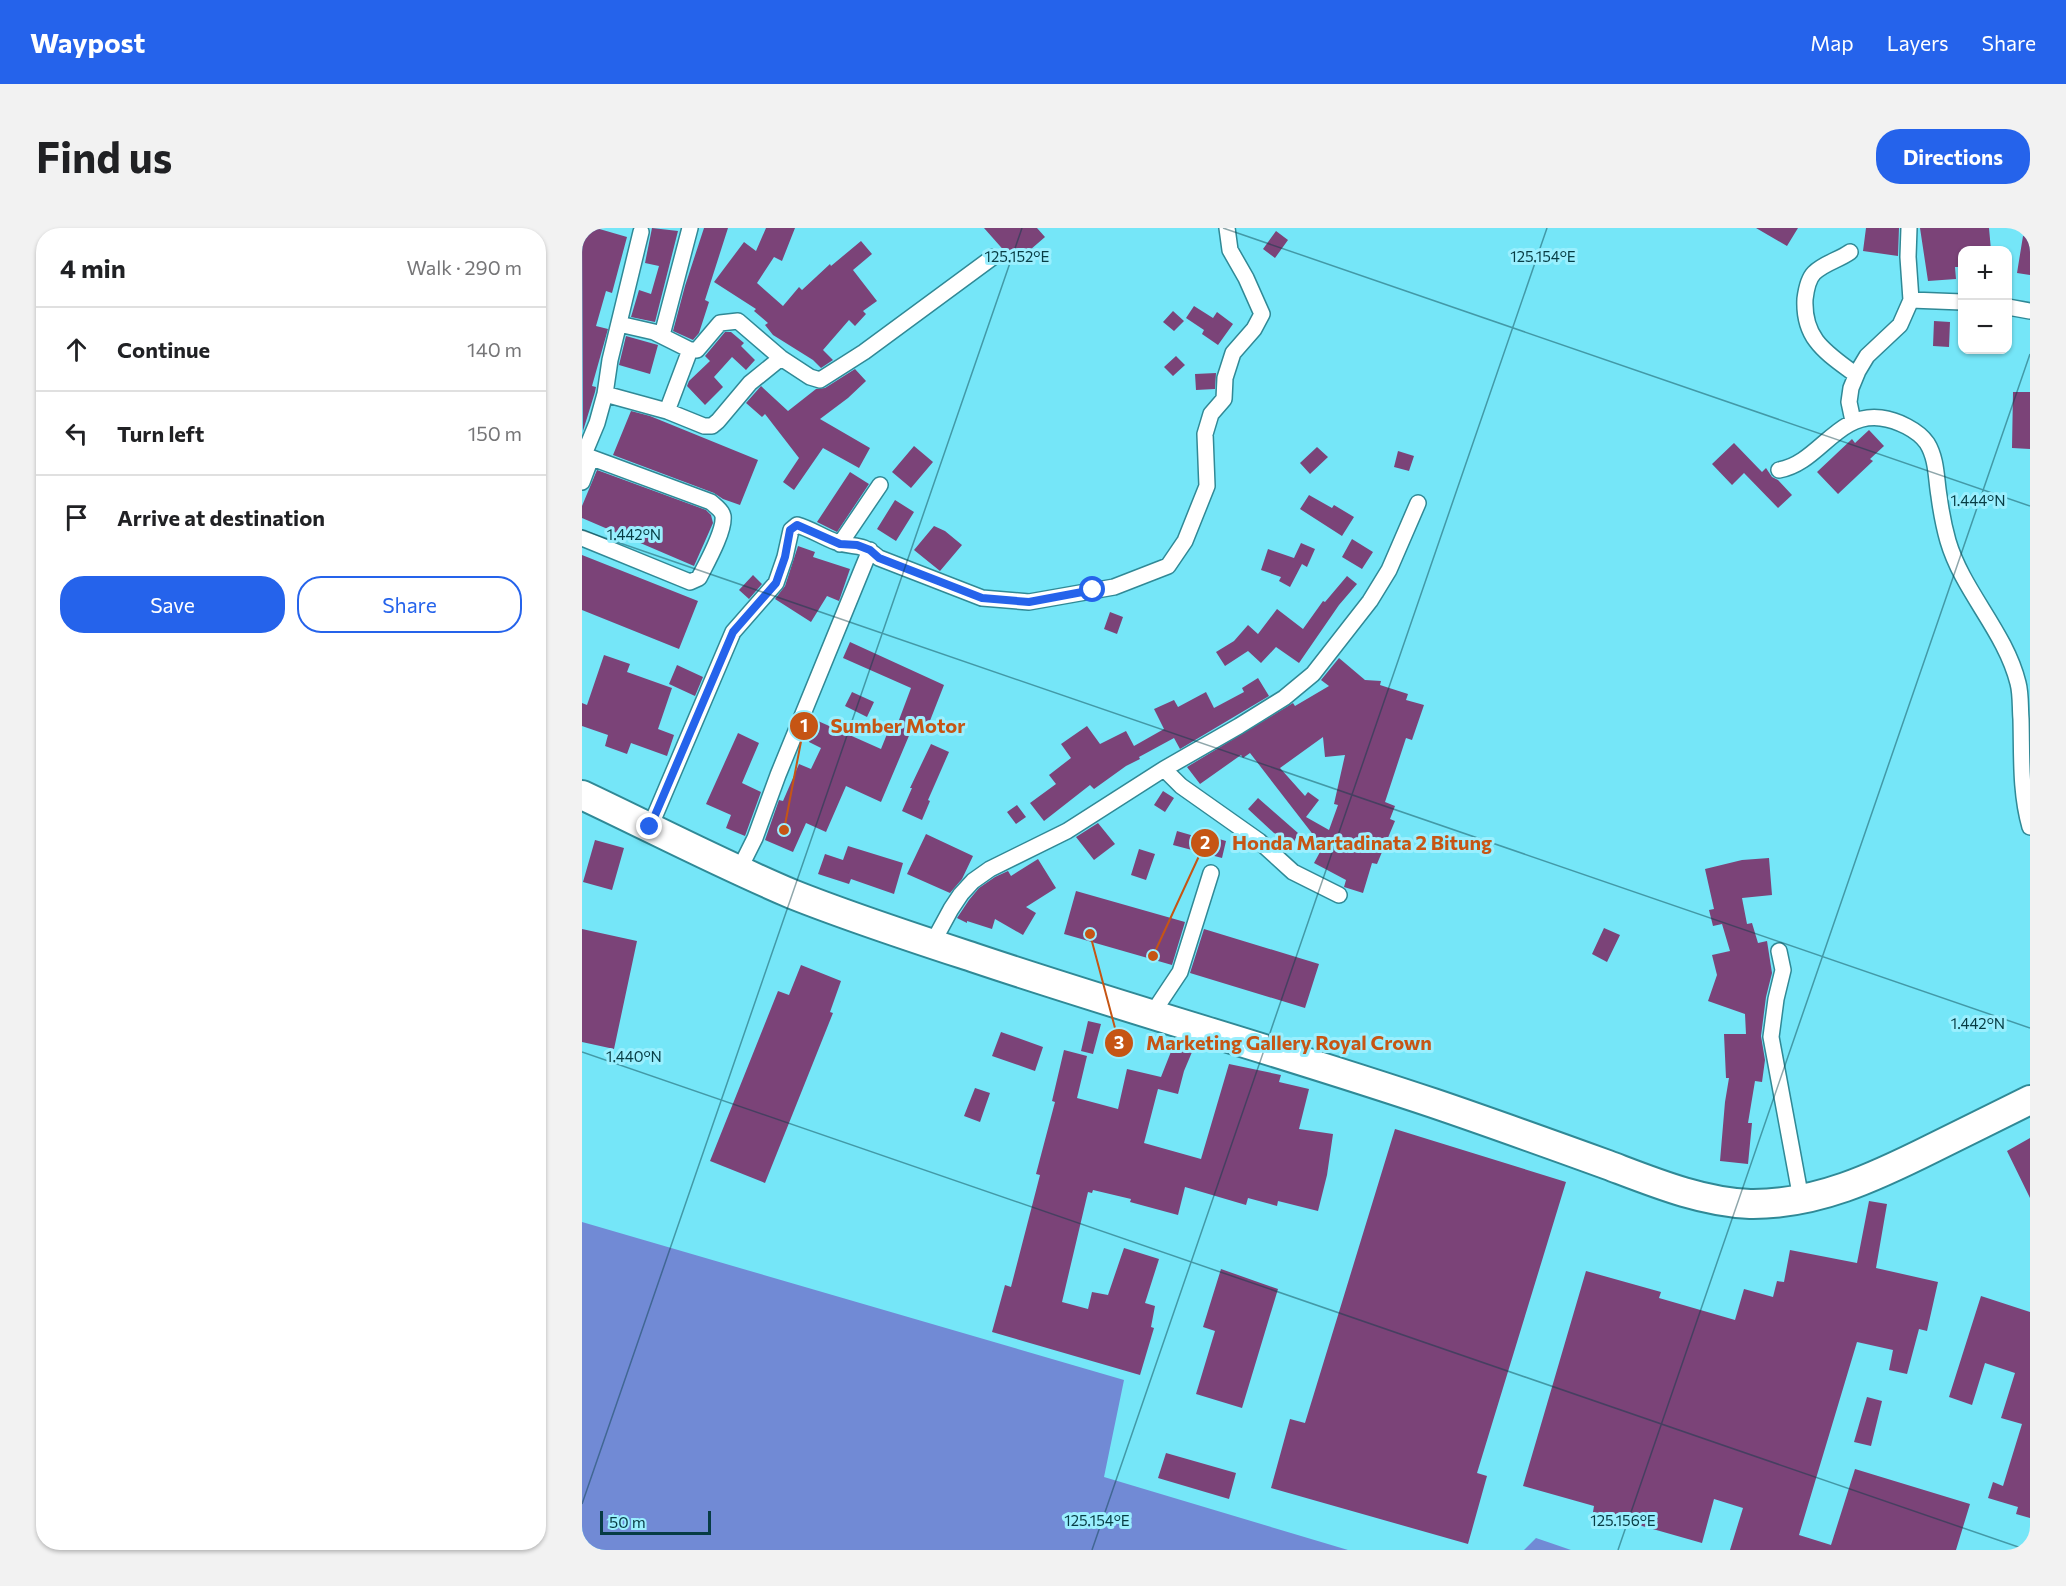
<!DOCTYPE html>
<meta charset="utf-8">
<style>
body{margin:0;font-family:Commissioner,sans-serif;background:#f2f2f2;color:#202124}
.controls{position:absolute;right:18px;top:18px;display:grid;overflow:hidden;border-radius:12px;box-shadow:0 2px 4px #0004}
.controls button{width:54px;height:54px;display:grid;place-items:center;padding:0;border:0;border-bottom:2px solid #e0e0e0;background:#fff;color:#202124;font:30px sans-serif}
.scale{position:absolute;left:18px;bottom:15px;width:111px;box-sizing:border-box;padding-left:6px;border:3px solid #073c44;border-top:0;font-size:16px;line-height:21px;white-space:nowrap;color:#073c44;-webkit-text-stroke:4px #9aeffe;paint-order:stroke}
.stop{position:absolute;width:18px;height:18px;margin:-14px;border:4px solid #2563eb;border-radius:50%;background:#fff}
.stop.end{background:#2563eb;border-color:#fff;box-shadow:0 2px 6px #0008}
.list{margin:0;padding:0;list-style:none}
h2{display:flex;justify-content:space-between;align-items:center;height:78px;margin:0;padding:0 24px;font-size:26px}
h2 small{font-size:20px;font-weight:400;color:#757577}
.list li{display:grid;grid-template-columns:39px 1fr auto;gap:18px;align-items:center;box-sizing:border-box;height:84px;padding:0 24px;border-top:2px solid #e0e0e0}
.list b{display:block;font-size:22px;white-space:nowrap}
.list em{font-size:20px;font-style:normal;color:#757577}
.actions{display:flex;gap:12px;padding:18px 24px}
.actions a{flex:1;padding:14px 0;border:2px solid #2563eb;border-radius:24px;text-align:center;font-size:21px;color:#2563eb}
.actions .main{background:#2563eb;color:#fff}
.icon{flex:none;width:33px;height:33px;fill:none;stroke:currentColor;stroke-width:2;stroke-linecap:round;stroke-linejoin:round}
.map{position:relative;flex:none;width:1448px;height:1322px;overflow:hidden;border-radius:24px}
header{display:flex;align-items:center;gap:36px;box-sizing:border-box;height:84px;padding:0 30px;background:#2563eb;color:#fff}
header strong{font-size:28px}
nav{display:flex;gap:33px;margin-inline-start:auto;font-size:21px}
.intro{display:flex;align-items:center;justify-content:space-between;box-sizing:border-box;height:144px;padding:0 36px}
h1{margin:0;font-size:42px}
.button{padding:15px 27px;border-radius:24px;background:#2563eb;color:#fff;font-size:21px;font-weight:700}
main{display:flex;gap:36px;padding:0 36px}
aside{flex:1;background:#fff;border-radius:24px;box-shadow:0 2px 4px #0004}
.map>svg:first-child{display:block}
.water{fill:#718ad5}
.building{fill:#7b4378;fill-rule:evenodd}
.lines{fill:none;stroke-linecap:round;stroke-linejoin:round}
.street-casing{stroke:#308996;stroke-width:18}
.highway-casing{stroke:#308996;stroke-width:32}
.street{stroke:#fff;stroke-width:15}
.highway{stroke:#fff;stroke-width:28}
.route{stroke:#2563eb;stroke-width:8}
.ticks{fill:none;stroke:#073c44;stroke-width:1.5;stroke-opacity:0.45}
.ticks-label{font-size:15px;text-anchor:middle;fill:#073c44;stroke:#9aeffe;stroke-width:6;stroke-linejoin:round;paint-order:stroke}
.leader{fill:none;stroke:#c65514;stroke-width:2}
.callout-dot{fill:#c65514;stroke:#9aeffe;stroke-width:2}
.mark-label{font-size:18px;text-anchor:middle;font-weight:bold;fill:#fff}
.callout-label{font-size:20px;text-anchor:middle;font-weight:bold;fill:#c65514;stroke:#9aeffe;stroke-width:6;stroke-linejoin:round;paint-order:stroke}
</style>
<header>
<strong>Waypost</strong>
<nav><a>Map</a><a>Layers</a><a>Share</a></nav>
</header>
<div class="intro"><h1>Find us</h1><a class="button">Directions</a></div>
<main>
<aside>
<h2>4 min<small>Walk · 290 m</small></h2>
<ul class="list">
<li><svg class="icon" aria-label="ahead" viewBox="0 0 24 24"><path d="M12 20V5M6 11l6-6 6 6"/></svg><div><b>Continue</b></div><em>140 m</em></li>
<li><svg class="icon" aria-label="left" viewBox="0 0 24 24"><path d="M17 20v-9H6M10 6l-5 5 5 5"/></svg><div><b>Turn left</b></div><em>150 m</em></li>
<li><svg class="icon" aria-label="arrive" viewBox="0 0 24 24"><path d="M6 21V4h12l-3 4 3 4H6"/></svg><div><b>Arrive at destination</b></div></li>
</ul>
<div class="actions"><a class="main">Save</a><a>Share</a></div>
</aside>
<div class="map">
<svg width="1448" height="1322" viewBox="0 0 1448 1322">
<rect width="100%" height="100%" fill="#75e6f8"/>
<path class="water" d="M0 994 542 1152 522 1249 766 1322H0Z
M954 1310 989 1322H942Z"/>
<path class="building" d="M0 0H14L45 9 30 65 24 63 14 98 26 101 10 158 14 159 13 164 1 203Z
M70 0 96 3 73 94 49 89 57 62 69 66 77 38 63 35Z
M122 0H146L123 72 127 74 117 105 111 112 91 103 103 58Z
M184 0H213L200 33 192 29 175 55 201 78 217 59 220 62 248 36 249 38 279 13 290 26 271 42 295 73 281 83 284 86 273 98 267 92 241 122 251 132 239 140 231 132 191 107 183 97 186 95 172 83 174 81 132 54 162 14 174 23Z
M402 0H455L463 9 433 35Z
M1174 0H1216L1205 18Z
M1284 0H1317L1316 28 1281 23Z
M1338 0H1407L1409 22H1380V39H1373L1374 51 1346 53Z
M694 3 706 12 693 30 681 21Z
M1441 8 1448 9V47L1435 45Z
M612 78 631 90 635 84 651 96 636 117 620 106 622 102 604 90Z
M591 83 602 93 592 103 581 94Z
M1352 93 1368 94 1367 119 1351 118Z
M143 104H149L162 115 159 118 173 132 164 142 150 129 132 149 141 159 123 177 105 158 107 153 128 133 123 128Z
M44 108 76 117 68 146 37 137Z
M594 128 603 137 591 148 582 139Z
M273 141 284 153 266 170 238 191 288 220 277 240 241 220 212 262 201 254 217 230 183 186 180 189 164 175 179 158 206 183 234 161 243 160Z
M634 145 633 161 614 162 613 146Z
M1431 164H1448V221L1430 220Z
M49 183 68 188 176 232 158 277 141 271 132 265 31 227Z
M1287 202 1302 218 1288 231 1291 233 1256 266 1235 244 1270 211 1273 215Z
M1152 215 1180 244 1184 240 1190 249 1196 252 1210 267 1196 280 1162 245 1150 257 1130 236Z
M332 218 351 234 329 260 310 244Z
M735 219 746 229 728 246 718 235Z
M816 223 832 228 827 243 812 239Z
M15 242 124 282 129 287 131 295 112 338 0 290V278Z
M268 244 287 256 255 304 235 294Z
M727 267 750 280 752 277 772 289 760 308 718 281Z
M313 272 332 284 314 313 295 301Z
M352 298 363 303 380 317 358 343 332 322Z
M770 311 791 324 780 341 760 329Z
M719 315 733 321 725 339 720 336 708 359 697 353 699 349 679 342 686 321 712 330Z
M216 318 233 324 231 329 268 341 257 373 245 368 229 394 193 371 203 358Z
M0 327 116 373 97 421 0 382Z
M171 347 180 356 167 371 157 362Z
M765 348 775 356 757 377 717 435 694 419 679 435 666 423 643 438 634 424 652 413 666 397 676 406 695 381 721 401 741 373 743 374Z
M528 384 541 389 535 406 522 401Z
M268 414 362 457 342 508 329 503 299 574 264 558 244 604 224 595 211 624 183 612 197 572 201 573 217 536 229 541 239 520 227 514 236 493 299 521 305 506 311 508 329 460 261 430Z
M22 427 48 436 45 444 90 460 76 501 92 507 85 528 49 515 45 526 23 518 26 507 0 498V475L5 477Z
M757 430 783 452 799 453 798 457 826 466 824 472 842 477 830 512 824 510 803 574 813 578 808 591 813 593 795 636 790 635 781 665 762 659 764 652 732 635 738 624 729 620 736 613 668 525 661 530 659 527 618 556 605 539 711 475 713 478 747 458 739 452ZM741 509 743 529 763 527 752 576 756 577 747 602 724 589 737 572 726 564 723 568 698 540Z
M95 437 121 449 113 468 87 456Z
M676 450 687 468 598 521 592 510 557 529 558 531 544 538 512 561 508 557 462 593 448 575 474 556 467 547 489 530 479 516 505 498 518 516 544 503 552 518 582 501 572 481 592 472 596 479 624 464 632 480 662 464 660 460Z
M270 464 292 474 285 489 263 478Z
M156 505 177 515 160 555 179 564 163 608 144 600 149 587 124 576Z
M349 516 367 524 346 572 348 573 340 592 320 583 330 560H328Z
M581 563 592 570 583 584 572 577Z
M676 570 716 605 712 614 692 605 666 581Z
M435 577 444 589 434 596 425 584Z
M516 595 533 616 512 632 494 609Z
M595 603 619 610 620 606 644 613 640 630 591 617Z
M344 606 391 628 380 651 368 665 325 646Z
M13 612 42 620 30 662 1 654Z
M266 618 321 635 312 666 269 651 267 656 236 646 243 626 261 632Z
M557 621 573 626 564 652 549 647Z
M1187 630 1190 667 1160 670 1165 696 1170 695 1176 715 1185 713 1190 745 1184 769 1179 808 1183 832 1180 854 1173 853 1166 895H1170L1166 936 1138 933 1143 874 1147 850H1144L1142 806H1164L1163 786 1126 773 1135 747 1130 727 1148 723 1140 696 1131 698 1127 682 1132 681 1123 641 1160 632Z
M456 631 474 660 444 679 454 685 441 707 413 691 410 701 385 693V695L375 690 387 672 397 660 413 649 426 643 429 648Z
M494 663 603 694 590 737 482 706Z
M1022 700 1038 707 1025 734 1010 726Z
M0 701 55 713 32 821 0 814Z
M622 701 737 736 723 780 608 745Z
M219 737 259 753 248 784 251 785 183 955 128 933 196 763 207 767Z
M506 793 519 796 511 826 499 823Z
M419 804 461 819 453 843 410 828Z
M594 811 613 817 602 843 596 866 576 861 562 915 619 931 647 836 699 847 697 854 727 861 717 901 751 906 745 947 736 983 696 973 695 978 666 970 664 977 603 959 596 987 548 974 549 971 511 962 510 965 506 964 480 1074 506 1081 510 1064 526 1067 542 1020 577 1031 563 1075 573 1078 569 1099 572 1100 558 1147 410 1104 423 1057 429 1059 458 947 454 946 473 874 470 873 482 822 505 828 495 870 536 881 545 841 579 849Z
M393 860 408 865 398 894 382 888Z
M813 901 984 954 895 1245 905 1248 886 1316 689 1260 708 1191 723 1195Z
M1448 910V970L1425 923Z
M1287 973 1305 976 1294 1040 1356 1054 1345 1103 1337 1101 1325 1146 1307 1142 1311 1122 1275 1114 1217 1307 1249 1317 1273 1241 1388 1276 1374 1322H1148L1161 1280 1132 1271 1120 1315 1011 1284 1012 1278 941 1258 1004 1043 1079 1064 1077 1070 1153 1092 1162 1061 1191 1069 1195 1053 1202 1054 1208 1022 1275 1035Z
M639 1041 696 1061 660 1180 614 1166 633 1103 621 1099Z
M1399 1068 1448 1084V1290L1434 1286 1436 1279 1406 1270 1411 1254 1421 1258 1440 1196 1419 1190 1433 1145 1403 1135 1390 1177 1367 1169Z
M1285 1169 1300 1173 1289 1218 1272 1214Z
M584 1225 654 1245 647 1271 576 1250Z"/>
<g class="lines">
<g class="street-casing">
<path id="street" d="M1268 24C1257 32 1242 35 1232 45 1226 51 1224 63 1223 71 1221 112 1245 125 1274 147
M1329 72 1380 74
M1426 79 1448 83
M37 96 72 104 108 122H115L138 95 156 93 199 130 228 149 238 152 282 124 411 29
M80 107 108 0
M23 166 85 183 122 198H130L136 193 168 155 199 130
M85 183 108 122
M1271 193 1267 174 1269 160 1276 143 1285 128 1318 97 1329 72 1326 29 1327 0
M0 231 15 195 23 166 28 132 59 4
M1197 242C1237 235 1255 184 1299 190 1315 192 1336 202 1345 215 1355 231 1354 251 1357 268 1359 283 1362 299 1366 313 1381 364 1423 403 1436 455 1439 466 1438 480 1439 491 1440 528 1438 564 1448 599
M0 254 9 230
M0 310 108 354 117 350C124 336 143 303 141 288 140 282 133 278 129 274L2 227
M258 316 298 257
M582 541 599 558 677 613 711 644 757 667
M68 599 151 404 194 355 203 329 209 302 215 297C229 301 240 309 254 314 274 321 277 313 297 330L400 370 447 374 532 359 586 338 603 313 625 258 623 206 629 186 642 171 643 150 651 125 672 101 680 86 664 50 648 22 645 0
M157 642 173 610 196 547 288 322
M350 716 369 681 379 666 391 653 408 641 485 603 582 541 657 498 702 470 731 446 788 373 807 342 836 275
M1197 723 1201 742 1194 771 1189 809 1219 971
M570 786 598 744 629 645"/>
</g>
<g class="highway-casing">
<path id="highway" d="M0 567C70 600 139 636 210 666 270 690 332 710 393 730 545 781 699 824 851 875 910 895 968 916 1026 937 1071 954 1119 974 1168 976 1234 977 1293 949 1351 920 1383 904 1416 888 1448 872"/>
</g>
<use href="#street" class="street"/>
<use href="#highway" class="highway"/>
</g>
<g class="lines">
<path class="route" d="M68 599 151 404 194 355 203 329 208 302 215 297 258 316 275 317 288 322 297 330 400 370 447 374 511 362"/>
</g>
<path class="ticks" d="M641 0 1448 278M0 302 1448 800M0 824 1445 1322M0 1276 440 0M510 1322 965 0M1036 1322 1448 126"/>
<g class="ticks-label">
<text x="435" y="34">125.152°E</text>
<text x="961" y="34">125.154°E</text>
<text x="1396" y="278">1.444°N</text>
<text x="52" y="312">1.442°N</text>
<text x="1396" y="801">1.442°N</text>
<text x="52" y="834">1.440°N</text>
<text x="515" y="1298">125.154°E</text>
<text x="1041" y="1298">125.156°E</text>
</g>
<path class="leader" d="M202 602L222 498M571 728L623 615M508 706L537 815"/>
<g class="callout-dot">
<circle cx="202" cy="602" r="6"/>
<circle cx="571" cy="728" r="6"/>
<circle cx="508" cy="706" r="6"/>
<circle cx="222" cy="498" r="15"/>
<circle cx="623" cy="615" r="15"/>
<circle cx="537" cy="815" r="15"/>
</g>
<g class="mark-label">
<text x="222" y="504">1</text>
<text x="623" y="621">2</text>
<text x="537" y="821">3</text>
</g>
<g class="callout-label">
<text x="316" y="505">Sumber Motor</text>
<text x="780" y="622">Honda Martadinata 2 Bitung</text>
<text x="707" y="822">Marketing Gallery Royal Crown</text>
</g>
</svg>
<div class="controls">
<button>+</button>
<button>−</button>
</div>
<div class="scale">50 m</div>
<div class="stop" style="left:511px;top:362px"></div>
<div class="stop end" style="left:68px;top:599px"></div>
</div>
</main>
